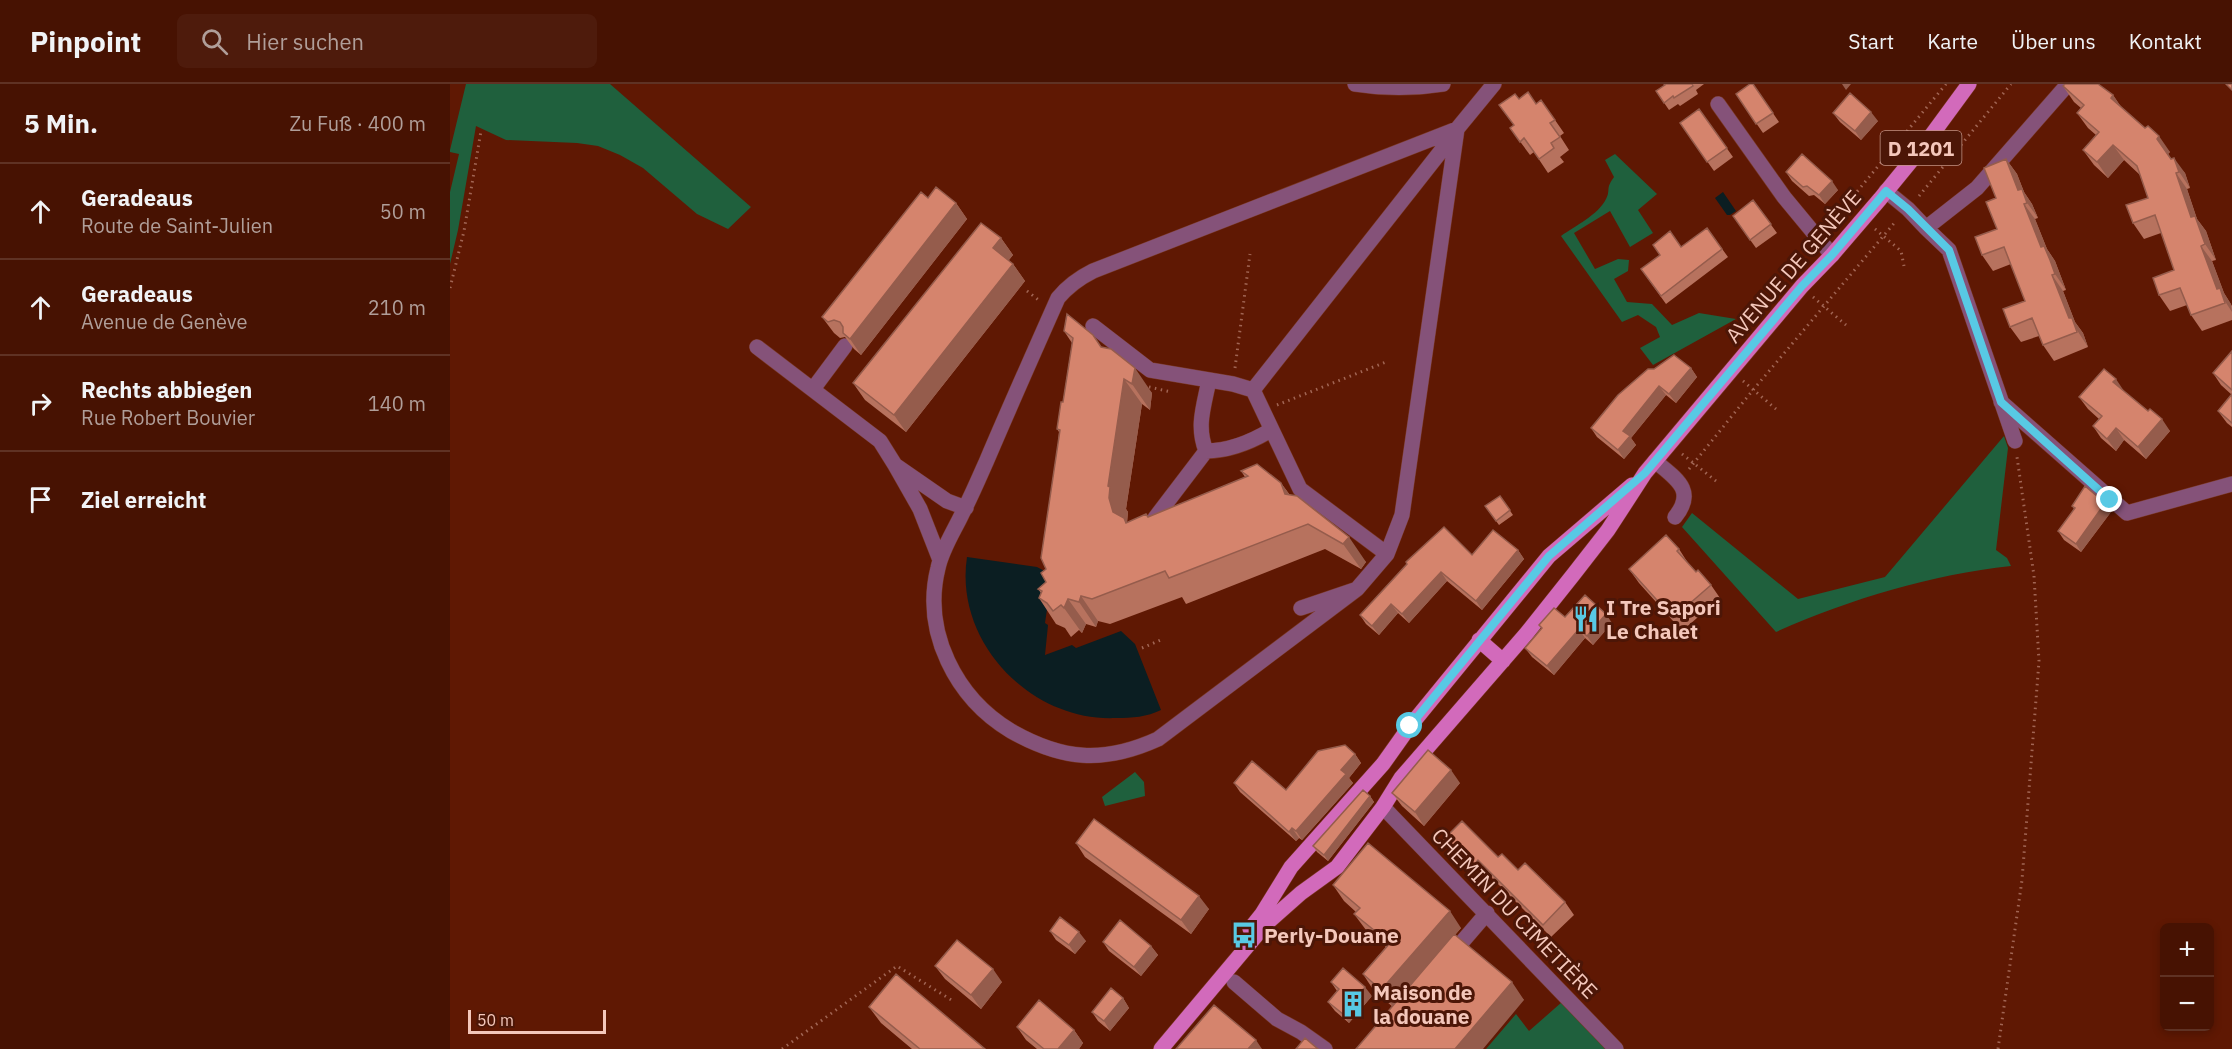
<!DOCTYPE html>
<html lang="de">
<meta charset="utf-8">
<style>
body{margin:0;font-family:"IBM Plex Sans",sans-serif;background:#4e1b0c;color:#f1f3f6}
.controls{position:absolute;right:18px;bottom:18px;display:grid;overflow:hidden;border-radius:9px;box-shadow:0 3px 9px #0003}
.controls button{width:54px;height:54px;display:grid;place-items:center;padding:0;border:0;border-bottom:2px solid #5f3224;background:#471202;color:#f1f3f6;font:30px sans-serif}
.scale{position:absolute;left:18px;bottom:15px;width:138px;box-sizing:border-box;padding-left:6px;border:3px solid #f4c7bb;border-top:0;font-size:16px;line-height:21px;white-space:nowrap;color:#f4c7bb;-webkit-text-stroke:4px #4c1607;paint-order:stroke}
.stop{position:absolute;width:18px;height:18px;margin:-14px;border:4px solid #58c9e4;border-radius:50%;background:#fff}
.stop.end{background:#58c9e4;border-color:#fff;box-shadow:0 2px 6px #0008}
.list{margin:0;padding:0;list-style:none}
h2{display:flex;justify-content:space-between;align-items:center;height:78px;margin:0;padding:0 24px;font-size:26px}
h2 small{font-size:20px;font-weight:400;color:#b09e99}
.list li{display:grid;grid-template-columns:39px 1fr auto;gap:18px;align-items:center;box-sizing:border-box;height:96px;padding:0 24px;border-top:2px solid #5f3224}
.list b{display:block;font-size:22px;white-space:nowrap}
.list p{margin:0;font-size:20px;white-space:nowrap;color:#b09e99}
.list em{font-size:20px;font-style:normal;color:#b09e99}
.icon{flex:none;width:33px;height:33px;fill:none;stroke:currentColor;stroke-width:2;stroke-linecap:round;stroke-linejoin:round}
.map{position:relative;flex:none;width:1782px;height:965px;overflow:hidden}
header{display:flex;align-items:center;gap:36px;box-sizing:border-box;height:84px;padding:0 30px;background:#471202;border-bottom:2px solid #5f3224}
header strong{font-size:28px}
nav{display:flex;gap:33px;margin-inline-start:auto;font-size:21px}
.search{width:420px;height:54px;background:#4e1b0c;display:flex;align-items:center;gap:15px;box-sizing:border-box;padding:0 21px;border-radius:9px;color:#b09e99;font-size:22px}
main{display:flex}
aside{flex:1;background:#471202}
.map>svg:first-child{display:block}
.green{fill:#1f603d}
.water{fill:#0b1e22}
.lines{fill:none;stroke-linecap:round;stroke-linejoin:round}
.minor-casing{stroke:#7a3824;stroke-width:16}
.major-casing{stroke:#7a3824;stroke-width:16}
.path{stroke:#a16554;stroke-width:3;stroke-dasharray:1.5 4.5;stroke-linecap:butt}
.minor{stroke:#855279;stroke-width:15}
.major{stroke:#d26abb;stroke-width:15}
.wall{fill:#b7725e}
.shaded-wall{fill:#955c4c}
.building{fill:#d5846d;stroke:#955c4c;stroke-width:1.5}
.route{stroke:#58c9e4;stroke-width:8}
.labels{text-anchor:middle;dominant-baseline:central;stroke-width:6;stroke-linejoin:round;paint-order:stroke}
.shield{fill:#4c1607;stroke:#c29285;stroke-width:1.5}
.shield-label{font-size:20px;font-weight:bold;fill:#f4c7bb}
.street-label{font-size:21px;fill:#f4c7bb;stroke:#4c1607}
.poi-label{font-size:21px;font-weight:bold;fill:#f4c7bb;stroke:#4c1607;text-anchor:start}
</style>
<header>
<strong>Pinpoint</strong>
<div class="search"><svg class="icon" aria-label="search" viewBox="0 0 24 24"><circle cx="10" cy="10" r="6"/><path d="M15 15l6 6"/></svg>Hier suchen</div>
<nav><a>Start</a><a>Karte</a><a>Über uns</a><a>Kontakt</a></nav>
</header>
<main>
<aside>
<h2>5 Min.<small>Zu Fuß · 400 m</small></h2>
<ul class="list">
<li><svg class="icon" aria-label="ahead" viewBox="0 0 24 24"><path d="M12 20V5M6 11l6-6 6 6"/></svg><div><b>Geradeaus</b><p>Route de Saint-Julien</p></div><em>50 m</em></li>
<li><svg class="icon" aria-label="ahead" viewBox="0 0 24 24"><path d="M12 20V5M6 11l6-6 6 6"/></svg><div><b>Geradeaus</b><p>Avenue de Genève</p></div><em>210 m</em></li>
<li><svg class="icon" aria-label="right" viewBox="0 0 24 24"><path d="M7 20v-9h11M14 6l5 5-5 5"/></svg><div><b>Rechts abbiegen</b><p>Rue Robert Bouvier</p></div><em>140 m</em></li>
<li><svg class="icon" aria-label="arrive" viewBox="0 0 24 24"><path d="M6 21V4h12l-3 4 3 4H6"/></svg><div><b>Ziel erreicht</b></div></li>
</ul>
</aside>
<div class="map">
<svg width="1782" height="965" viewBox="0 0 1782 965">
<rect width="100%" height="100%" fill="#5f1803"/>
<path class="green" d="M16 0H160L301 123 278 145 247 130 193 84 170 71 148 62 127 59 56 56 26 42 8 146 0 180V108L9 70 0 68V66Z
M1165 70 1207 110 1188 126 1203 149 1180 163 1160 127 1124 149 1145 185 1168 175 1179 176 1178 187 1164 195 1177 218 1202 220 1222 241 1249 229 1286 235 1203 281 1190 264 1210 253 1206 243 1188 231 1172 238 1111 152C1125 142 1148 131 1156 115 1161 106 1155 105 1164 93L1155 76Z
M1554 352 1558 364 1546 466 1557 474 1561 482C1480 491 1400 515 1326 548L1232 443 1242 429 1348 515 1435 493Z
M685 688 694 698 695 712 655 722 652 713Z
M1112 918 1158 965H1036L1066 930 1079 947Z"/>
<path class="water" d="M1273 108 1286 127 1280 131H1277L1265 114Z
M517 473 587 483 602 491 595 539 598 541 595 571 622 561 626 564 671 547 685 560 711 626C697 633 682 634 666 634 581 638 504 558 517 473Z"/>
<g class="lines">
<g class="minor-casing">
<path id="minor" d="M905 0C936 5 962 5 993 0
M1268 20 1334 113 1382 171
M1436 107 1458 125 1476 144 1527 104 1618 0
M1476 144 1499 166 1565 357
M643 242 700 286 783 300 803 306 850 405 937 470
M307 263 430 357 445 381
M363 305 395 262
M803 306 1006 48
M1551 318 1677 429 1782 400
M756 367C746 342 754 322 759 296
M1205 377C1225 394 1247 406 1225 433
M705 434 756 367C780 367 801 358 821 346
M490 476 470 425 445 381 497 417 516 424
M907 505 708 655C653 680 612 676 561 647 506 614 472 548 488 484 492 465 504 447 512 430 521 413 529 394 537 376 560 322 584 268 608 214 618 202 629 194 643 187L1007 45
M851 524 907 505 937 470 952 431 1007 45 1044 0
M933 723 1166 965
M1000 872 1037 829
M784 898 827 935 851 948 875 965"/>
</g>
<g class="major-casing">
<path id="major" d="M1029 556 1053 577
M800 845 812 830 841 783 933 680 960 642 1099 472 1182 401
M711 965 816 840 851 809 887 783 933 723 951 694 1076 550 1123 491 1158 446 1195 389 1352 202 1382 171 1430 115 1475 60 1519 0"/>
</g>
<path class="path" d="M1469 112 1561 0
M1401 125 1396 121 1496 0
M1425 145 1451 167 1454 182
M0 204 14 147 31 47
M577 207 590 217
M1363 213 1396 241
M785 284 800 170
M1293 297 1326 325
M699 303 721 308
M827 321 936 278
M1232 370 1266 397
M1239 385 1303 306 1446 137
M692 564 713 555
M332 965 447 882 503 917
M1548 965 1572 796 1589 577 1584 492 1567 373"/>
<use href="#minor" class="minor"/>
<use href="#major" class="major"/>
</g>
<path class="wall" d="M1214 0H1254L1246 6 1248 10 1230 22 1228 20 1219 26 1206 7 1215 1Z
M1303 0 1329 38 1313 49 1286 10Z
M1613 2 1663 11 1671 23 1720 68 1718 70 1721 75 1735 89 1740 104 1737 105 1747 135 1756 147 1766 176 1762 177 1774 209 1782 222V236L1752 247 1741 231 1737 221 1720 227 1709 211 1724 186 1711 149 1694 155 1683 139 1698 114 1690 91 1674 76 1658 94 1644 81 1633 66 1646 51 1638 44 1627 29 1631 24 1624 18Z
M1069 15 1086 20 1105 36 1114 49 1110 52 1119 66 1110 73 1114 78 1098 89 1084 68 1080 71 1060 44 1064 41Z
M1249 25 1283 73 1264 87 1230 39Z
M1383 29 1428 37 1411 56 1390 38Z
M1556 75 1567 90 1574 108 1582 120 1588 134 1585 135 1597 165 1605 177 1616 206 1613 207 1625 238 1633 249 1638 263 1604 277 1593 261 1589 252 1571 258 1560 243 1575 217 1561 180 1543 187 1532 171 1547 145 1546 114Z
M1336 88 1388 106 1375 120 1364 111 1359 112 1342 97Z
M478 114 506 119 517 135 411 271 404 265 395 253 390 254 384 249 372 233Z
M1303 116 1327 149 1306 164 1283 132Z
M1257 144 1278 173 1216 220 1191 185 1231 163Z
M551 154 563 171 558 177 563 180 575 197 456 348 415 316 403 299Z
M614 247 652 263 702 309 700 326 692 320 676 425 678 428 677 439 698 433 795 393 791 387 831 399 840 411 916 478 911 485 875 465 736 520 732 513 660 540 648 537 646 543 636 540 632 549 629 546 621 553 615 544 606 540 589 514 591 509 588 505 596 498 609 348 607 345 613 318 622 259Z
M1782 267V343L1777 339 1768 327 1782 311 1771 301 1763 289Z
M1241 284 1247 293 1226 319 1216 311 1181 354 1186 361 1174 375 1147 353 1141 344Z
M1674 307 1720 347 1696 375 1674 356 1666 367 1651 354 1643 342 1649 335 1638 325 1629 313Z
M1050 412 1063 431 1049 441 1035 422Z
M1655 419 1661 428 1631 468 1614 456 1608 447 1624 425 1622 422Z
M1229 465 1238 479 1246 488 1261 501 1270 514 1232 547 1189 499 1179 485Z
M1068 466 1074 475 1032 526 997 497 959 539 948 529 929 551 916 540 910 531 1022 471Z
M1115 533 1162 539 1143 561 1135 554 1104 591 1082 573 1075 564 1092 544 1089 541Z
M905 670 911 679 899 694 903 699 852 756 849 754 846 757 790 708 784 699 836 706Z
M1010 699 974 742 952 722 942 709Z
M920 712 924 718 878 777 867 768 863 762Z
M994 755 1048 773 1068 786 1115 818 1124 831 1101 853 1037 789 1030 795 1002 768Z
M626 759 759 825 741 850 635 773Z
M883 801 1011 844 1005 851 1074 916 943 923 924 907 913 890 936 863 916 846 904 830 906 828 894 817Z
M600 847 636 857 625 870 606 856Z
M653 858 701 862 708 871 691 892 659 867Z
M485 882 552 898 531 925 495 895Z
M881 898 922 912 899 939 885 927 878 918 887 907Z
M673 914 679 924 660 947 648 937 642 928Z
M419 923 535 965H462L431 939Z
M567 943 624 946 633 959 629 965H587L576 956Z"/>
<path class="shaded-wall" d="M1392 0H1401L1396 6Z
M1663 11 1674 27 1661 14Z
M1421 28 1428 37 1411 56 1405 47Z
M1709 52 1720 68 1718 70 1727 85 1724 74 1735 89 1740 104 1707 55Z
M1663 61 1674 76 1658 94 1647 78Z
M1556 75 1567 90 1574 108 1582 120 1588 134 1568 106Z
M1726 89 1737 105 1747 135 1756 147 1766 176 1755 160 1741 133Z
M1382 97 1388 106 1375 120 1369 111Z
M506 119 517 135 411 271 400 255Z
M1574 120 1585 135 1597 165 1605 177 1616 206 1605 190 1591 163Z
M551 154 563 171 555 181 543 164Z
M1751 162 1762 177 1774 209 1781 220 1782 228 1767 205Z
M563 180 575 197 456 348 444 331Z
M1602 191 1613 207 1625 238 1633 249 1638 263 1619 234Z
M685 284 702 309 700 326 682 300Z
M1241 284 1247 293 1226 319 1219 310Z
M674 295 692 320 676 425 678 428 677 438 681 453 663 428 659 414 658 402Z
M1666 295 1674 307 1663 298Z
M1209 302 1216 311 1181 354 1186 361 1174 375 1168 366 1173 347Z
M1712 335 1720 347 1696 375 1688 363Z
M1666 344 1674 356 1666 367 1657 355Z
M831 399 849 424 835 410Z
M1655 419 1661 428 1631 468 1626 460Z
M899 453 916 478 911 485 893 460Z
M1068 466 1074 475 1032 526 1026 517Z
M991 488 997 497 959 539 952 530Z
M631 512 648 537 646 543 629 518Z
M618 515 636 540 632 549 614 524Z
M941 520 948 529 929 551 922 542Z
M1156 530 1162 539 1143 561 1137 552Z
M1129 545 1135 554 1104 591 1097 582Z
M905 670 911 679 899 694 903 699 852 756 846 747 891 686Z
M1001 686 1010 699 974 742 965 728Z
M920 712 924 718 878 777 874 771Z
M842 744 849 754 846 757 839 748Z
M749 812 759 825 741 850 731 836Z
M1000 827 1011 844 943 923 931 906Z
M629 848 636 857 625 870 619 861Z
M701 862 708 871 691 892 684 883Z
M543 885 552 898 531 925 521 911Z
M1062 898 1074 916 1033 965H1005Z
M915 903 922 912 899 939 893 930Z
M673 914 679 924 660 947 654 937Z
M624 946 633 959 629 965H608Z
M806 956 812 965H798Z"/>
<path class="building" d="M1214 0H1242L1243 2 1224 14 1223 12 1214 19 1206 7 1215 1Z
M1300 0H1303L1323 29 1306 40 1286 10Z
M1615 0H1648L1663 11 1661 14 1695 44 1698 42 1709 52 1707 55 1721 75 1724 74 1729 88 1726 89 1741 133 1745 132 1755 160 1751 162 1767 205 1770 204 1775 219 1741 231 1730 204 1709 211 1703 194 1724 186 1705 131 1683 139 1676 121 1698 114 1687 82 1663 61 1647 78 1633 66 1649 48 1627 29 1634 21 1613 2Z
M1776 0H1782V6Z
M1078 8 1086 20 1091 16 1105 36 1100 39 1110 53 1101 59 1104 64 1089 75 1074 54 1070 58 1060 44 1064 41 1049 21 1065 10 1069 15Z
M1400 9 1421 28 1405 47 1383 29Z
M1249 25 1277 64 1257 78 1230 39Z
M1352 70 1382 97 1369 111 1357 102 1353 103 1336 88Z
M1556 75 1568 106 1572 105 1577 119 1574 120 1591 163 1594 162 1600 176 1605 190 1602 191 1619 234H1622L1627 248 1593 261 1582 234 1560 243 1553 225 1575 217 1554 163 1532 171 1525 153 1547 145 1536 118 1546 114 1534 84Z
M486 103 506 119 400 255 393 249V243L390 238 384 236 378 238 372 233 471 108 478 114Z
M1303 116 1321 140 1300 156 1283 132Z
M531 139 551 154 543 164 563 180 444 331 403 299Z
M1257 144 1272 165 1211 212 1191 185 1210 171 1203 161 1220 147 1231 163Z
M617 230 643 251 651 263 661 265 685 284 682 300 674 295 658 402 660 403 659 414 663 428 674 434 676 439 696 430 698 433 798 392 791 387 807 380 831 399 835 410 847 412 899 453 893 460 858 440 719 494 715 487 642 515 631 512 629 518 618 515 614 524 611 521 603 527 597 519 589 514 592 507 588 505 596 498 591 489 596 485 591 474 610 346 607 345 611 318H613L623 254 614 247Z
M1782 267V306L1763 289Z
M1224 271 1241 284 1219 310 1209 302 1173 347 1180 352 1168 366 1141 344 1168 311 1198 285H1204Z
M1654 285 1666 295 1663 298 1698 327 1700 325 1712 335 1688 363 1666 344 1657 355 1643 342 1652 332 1629 313Z
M1782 310V339L1768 327Z
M1635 402 1655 419 1626 460 1608 447 1625 424 1622 422Z
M1050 412 1060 426 1046 437 1035 422Z
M994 443 1022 471 1043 446 1068 466 1026 517 991 488 952 530 941 520 922 542 910 531 957 480 956 478Z
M1216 451 1229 465 1227 467 1246 488 1248 486 1261 501 1223 534 1179 485Z
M1135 511 1156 530 1137 552 1129 545 1097 582 1075 564 1092 544 1089 541 1104 524 1115 533Z
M895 661 905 670 891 686 896 690 846 747 842 744 839 748 784 699 802 677 836 706 868 667Z
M978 666 1001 686 965 728 942 709Z
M913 706 920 712 874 771 863 762Z
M644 735 749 812 731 836 626 759Z
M1012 737 1048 773 1052 770 1068 786 1075 779 1115 818 1093 841 1028 776 1022 783 994 755Z
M918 759 1000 827 931 906 913 890 940 859 904 830 910 824 883 801Z
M610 833 629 848 619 861 600 847Z
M670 836 701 862 684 883 653 858Z
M1004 850 1062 898 1005 965H906Z
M507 856 543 885 521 911 485 882Z
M893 884 915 903 893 930 878 918 889 905 881 898Z
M446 890 535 965H470L419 923Z
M661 904 673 914 654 937 642 928Z
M589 916 624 946 608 965H594L567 943Z
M764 921 806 956 798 965H726Z
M855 954 868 965H846Z"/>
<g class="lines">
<path class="route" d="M960 642 1099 472 1195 389 1352 202 1382 171 1436 107 1458 125 1499 166 1551 318 1660 416"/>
</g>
<defs>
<g id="restaurant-bare" transform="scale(2.07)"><path d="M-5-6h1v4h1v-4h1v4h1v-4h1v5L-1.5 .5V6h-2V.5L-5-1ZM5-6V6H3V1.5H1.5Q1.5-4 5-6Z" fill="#58c9e4" stroke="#4c1607" stroke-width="2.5" paint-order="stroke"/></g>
<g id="bus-bare" transform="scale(2.07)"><path d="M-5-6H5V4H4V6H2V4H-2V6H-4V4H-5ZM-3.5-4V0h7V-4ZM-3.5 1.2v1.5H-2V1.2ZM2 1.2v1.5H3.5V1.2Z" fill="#58c9e4" stroke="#4c1607" stroke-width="2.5" paint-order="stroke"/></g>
<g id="building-bare" transform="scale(2.07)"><path d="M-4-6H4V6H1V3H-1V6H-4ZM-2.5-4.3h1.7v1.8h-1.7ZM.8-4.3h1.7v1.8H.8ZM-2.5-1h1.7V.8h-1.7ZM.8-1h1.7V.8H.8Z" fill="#58c9e4" stroke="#4c1607" stroke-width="2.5" paint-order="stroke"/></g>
</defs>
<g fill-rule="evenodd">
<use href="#restaurant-bare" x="1136" y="535"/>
<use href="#bus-bare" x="794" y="851"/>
<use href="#building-bare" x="903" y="920"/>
</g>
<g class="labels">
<rect class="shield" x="1430.5" y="47" width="81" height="34" rx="4.5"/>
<g class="shield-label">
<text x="1471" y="64">D 1201</text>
</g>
<g class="street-label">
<text transform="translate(1343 182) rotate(-49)">AVENUE DE GENÈVE</text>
<text transform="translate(1065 829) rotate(46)">CHEMIN DU CIMETIÈRE</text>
</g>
<g class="poi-label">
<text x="1156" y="523">I Tre Sapori<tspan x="1156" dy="24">Le Chalet</tspan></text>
<text x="814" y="851">Perly-Douane</text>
<text x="923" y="908">Maison de<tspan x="923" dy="24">la douane</tspan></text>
</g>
</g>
</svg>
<div class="controls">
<button>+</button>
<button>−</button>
</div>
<div class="scale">50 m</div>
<div class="stop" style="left:960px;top:642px"></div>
<div class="stop end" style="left:1660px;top:416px"></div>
</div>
</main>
